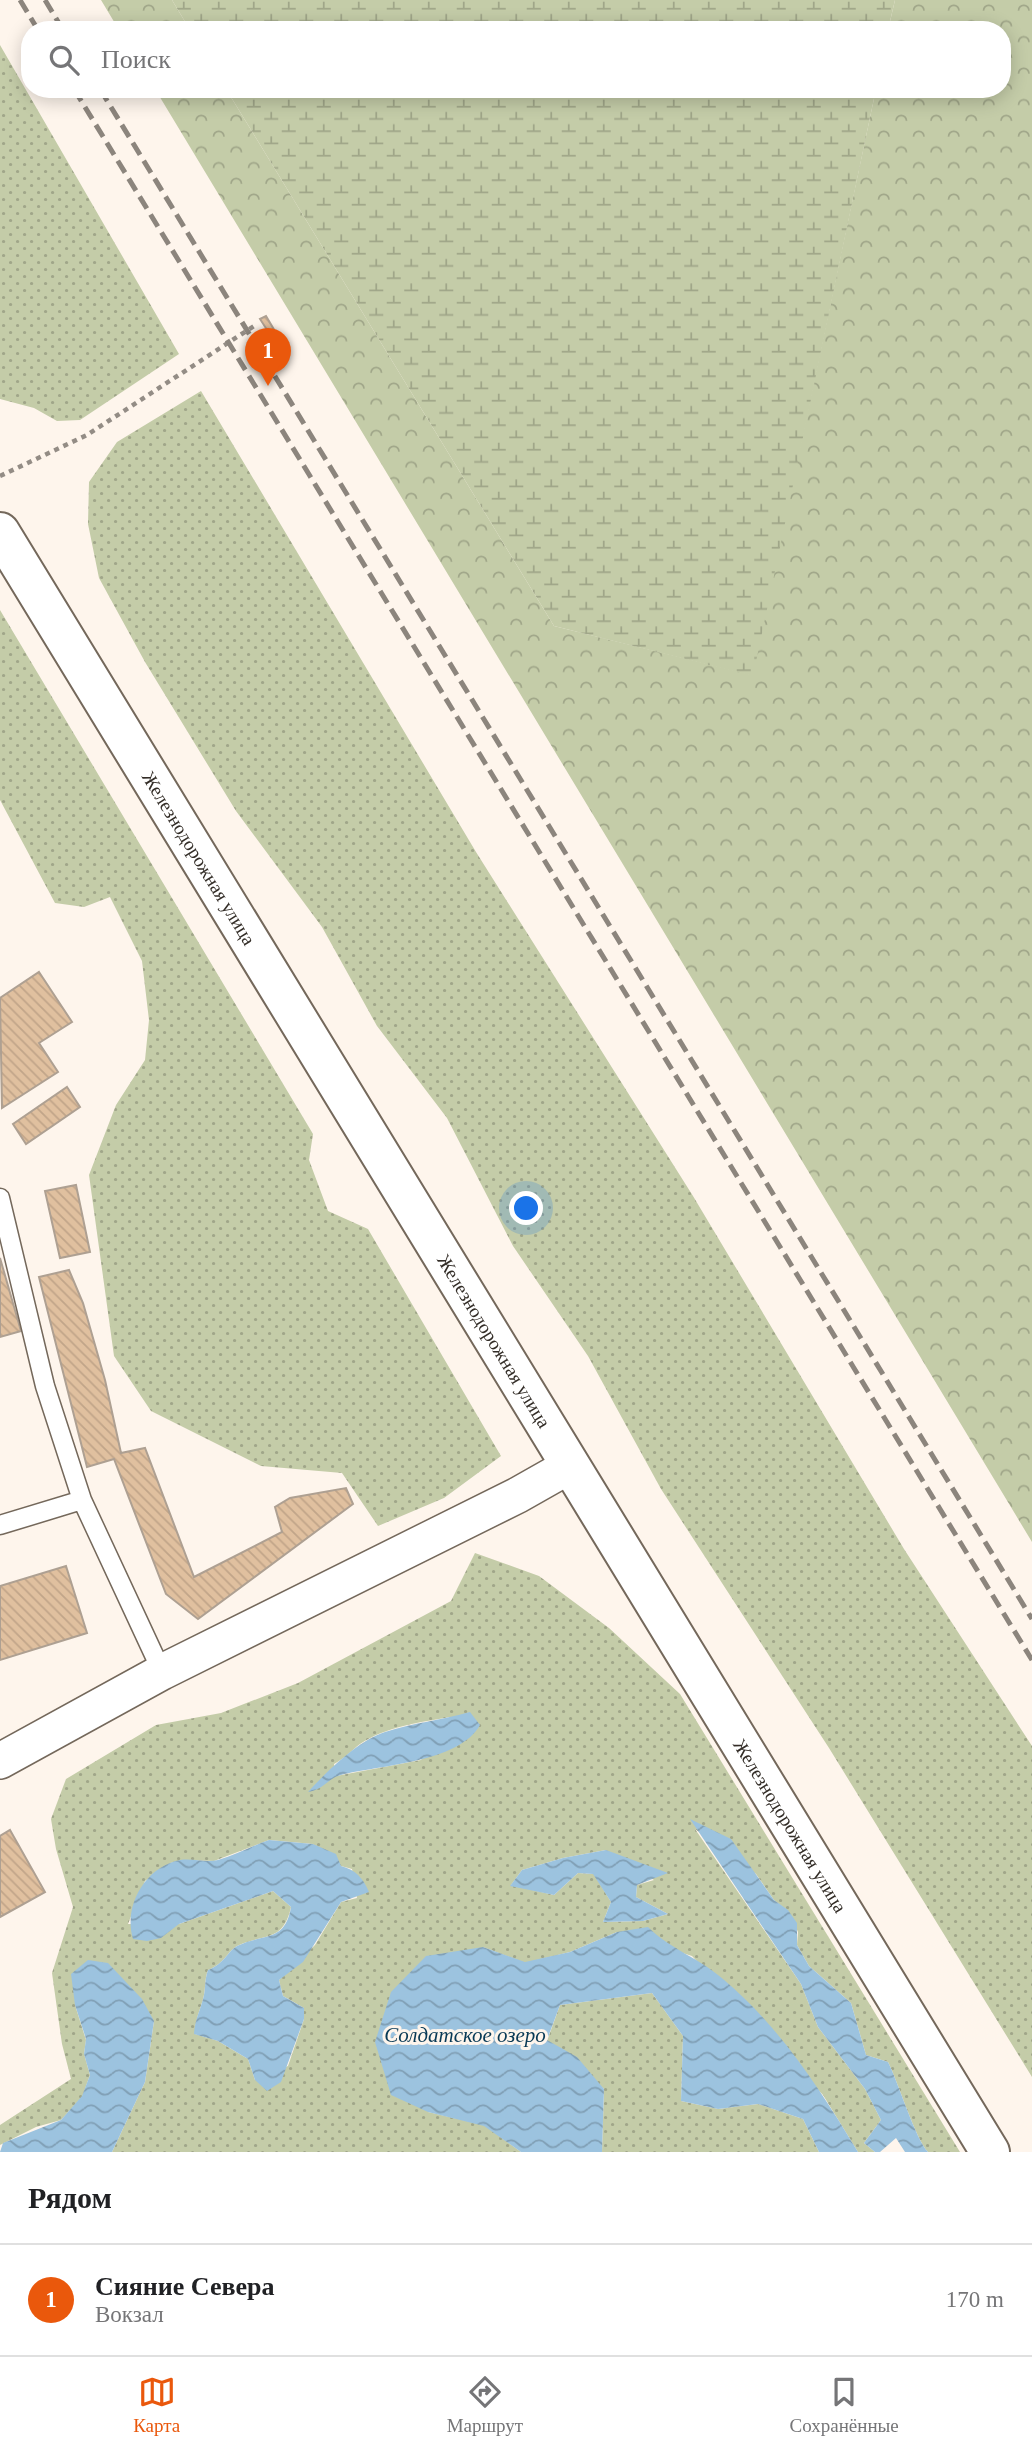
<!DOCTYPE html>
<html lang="ru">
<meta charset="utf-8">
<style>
body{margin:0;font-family:"Times New Roman",serif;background:#f6f6f6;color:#202124}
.you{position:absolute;left:527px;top:1209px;width:24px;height:24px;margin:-18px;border:5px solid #fff;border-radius:50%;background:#1a73e8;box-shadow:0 0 0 10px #1a73e833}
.badge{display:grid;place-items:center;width:46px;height:46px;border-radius:50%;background:#ea580c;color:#fff;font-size:23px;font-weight:700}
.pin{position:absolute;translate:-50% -58px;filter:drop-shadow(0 2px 4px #0008)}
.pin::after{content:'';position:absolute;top:37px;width:24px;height:21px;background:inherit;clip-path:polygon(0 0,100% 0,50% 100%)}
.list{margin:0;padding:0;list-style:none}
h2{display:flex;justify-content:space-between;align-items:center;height:91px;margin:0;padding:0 28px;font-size:30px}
h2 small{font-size:23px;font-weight:400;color:#757577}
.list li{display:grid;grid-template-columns:46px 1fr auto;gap:21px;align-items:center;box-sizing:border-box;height:112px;padding:0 28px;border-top:2px solid #e0e0e0}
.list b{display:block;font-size:26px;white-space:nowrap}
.list p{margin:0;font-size:23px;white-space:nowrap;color:#757577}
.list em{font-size:23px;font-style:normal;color:#757577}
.icon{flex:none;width:38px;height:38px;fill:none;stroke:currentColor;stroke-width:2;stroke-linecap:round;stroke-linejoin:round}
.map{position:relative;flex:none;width:1032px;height:2152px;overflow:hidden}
.search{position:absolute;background:#fff;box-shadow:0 4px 18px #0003;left:21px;right:21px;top:21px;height:77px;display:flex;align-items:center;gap:18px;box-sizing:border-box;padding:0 24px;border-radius:28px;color:#757577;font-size:26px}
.sheet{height:203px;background:#fff}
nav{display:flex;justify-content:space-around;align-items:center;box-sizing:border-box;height:98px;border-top:2px solid #e0e0e0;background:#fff;font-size:19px;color:#757577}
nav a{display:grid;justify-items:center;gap:4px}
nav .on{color:#ea580c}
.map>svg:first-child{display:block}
.grass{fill:url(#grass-dots);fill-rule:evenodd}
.forest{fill:url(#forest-crowns)}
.wetland{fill:url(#wetland-marsh)}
.water{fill:url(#water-waves)}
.building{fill:url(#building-back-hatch);stroke:#aea092;stroke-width:2}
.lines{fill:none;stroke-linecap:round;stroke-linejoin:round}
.service-casing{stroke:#74685b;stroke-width:21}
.minor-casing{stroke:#74685b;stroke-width:38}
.secondary-casing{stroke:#74685b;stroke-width:42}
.path{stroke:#938c85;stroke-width:4.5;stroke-dasharray:5 5;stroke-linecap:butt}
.service{stroke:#fff;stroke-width:18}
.minor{stroke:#fff;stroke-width:35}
.secondary{stroke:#fff;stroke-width:38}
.rail{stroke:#8c857d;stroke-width:5;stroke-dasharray:14 7;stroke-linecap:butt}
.labels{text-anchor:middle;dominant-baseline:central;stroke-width:6;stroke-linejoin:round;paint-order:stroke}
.street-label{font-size:19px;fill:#332d27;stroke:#fef5ec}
.water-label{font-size:21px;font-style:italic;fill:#083955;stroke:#fef5ec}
</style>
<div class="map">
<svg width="1032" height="2152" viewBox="0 0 1032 2152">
<defs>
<pattern id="grass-dots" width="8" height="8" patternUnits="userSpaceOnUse" patternTransform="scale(1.75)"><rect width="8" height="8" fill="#c4cca8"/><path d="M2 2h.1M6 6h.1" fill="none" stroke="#a0a689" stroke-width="1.8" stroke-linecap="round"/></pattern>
<pattern id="forest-crowns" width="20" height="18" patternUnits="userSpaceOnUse" patternTransform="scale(1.75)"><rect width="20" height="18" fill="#c4cca8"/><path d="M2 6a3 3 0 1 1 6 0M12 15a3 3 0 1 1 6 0" fill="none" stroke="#a0a689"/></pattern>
<pattern id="wetland-marsh" width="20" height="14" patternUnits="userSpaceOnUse" patternTransform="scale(1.75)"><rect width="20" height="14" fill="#c4cca8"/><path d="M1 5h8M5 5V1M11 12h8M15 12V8" fill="none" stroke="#a0a689"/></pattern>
<pattern id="water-waves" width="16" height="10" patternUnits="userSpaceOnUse" patternTransform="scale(1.75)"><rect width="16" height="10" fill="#9cc3df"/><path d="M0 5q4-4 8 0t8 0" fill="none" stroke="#809fb5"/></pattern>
<pattern id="building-back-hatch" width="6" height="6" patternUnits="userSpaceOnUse" patternTransform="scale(1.75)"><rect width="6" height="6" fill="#e0c09f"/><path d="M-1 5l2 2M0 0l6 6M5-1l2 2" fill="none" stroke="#c1a589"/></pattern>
</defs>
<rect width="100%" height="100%" fill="#fef5ec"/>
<path class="grass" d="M0 45 179 354 80 420 57 421 34 408 0 399Z
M201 391 476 852 693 1196 904 1549 1032 1746V2077L829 1748 661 1489 588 1356 513 1246 447 1118 377 1026 322 927 236 811 145 662 99 578 88 524 89 482 117 442Z
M0 610 313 1134 309 1160 328 1211 368 1229 501 1456 444 1498 378 1526 342 1473 261 1466 151 1411 114 1356 89 1175 116 1105 145 1060 149 1020 142 961 110 897 84 907 55 903 0 800Z
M475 1553 539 1576 609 1628 680 1694 960 2152H928C915 2138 899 2084 888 2062L866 2055 851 2003 809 1966 797 1945 798 1932 788 1911 774 1900 756 1874 695 1829 801 1984 818 2027 865 2089 881 2120 864 2143 875 2152H858L823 2095 692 1956 617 1932 570 1952 525 1963 483 1947 428 2112 484 2125 521 2152H112L145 2082 154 2021 75 2005 86 2040 84 2054 90 2075 82 2097 61 2120 36 2127 0 2145V2125L71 2079 62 2044 52 1973 73 1907 56 1849 51 1819 66 1779 156 1725 221 1713 298 1683 451 1601ZM450 1717 421 1760 336 1776 334 1764C345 1758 351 1751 360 1744 385 1727 421 1722 450 1717ZM269 1840 313 1844 341 1866 352 1869 357 1898 341 1902 315 1945 279 1980 283 1996 304 2008V2019L288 2066 255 2080 248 2059 218 2041 195 2034C196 2016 199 2014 203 1999 206 1990 204 1981 208 1970 225 1963 227 1952 237 1946 264 1933 283 1943 291 1907L273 1891 179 1924H128L145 1881 170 1863 182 1860 214 1861ZM606 1850 654 1880 637 1885 636 1897 668 1914 643 1921 603 1922 611 1902 594 1874 578 1873 554 1895 511 1885 522 1870 563 1858Z
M652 1993 683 2036 681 2101 718 2109 758 2104 803 2119 819 2152H602L604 2089 547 2041 560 2005Z"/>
<path class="forest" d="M101 0H172L190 30H119Z
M895 0H1032V1542L155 89H226L554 626 752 675 876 89H1002V30H888Z"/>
<path class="wetland" d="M172 0H895L888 30H190Z
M226 89H876L753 676 554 626Z"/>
<path class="water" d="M470 1712 480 1725C459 1763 378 1765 341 1775 328 1778 325 1789 308 1792 326 1772 359 1740 385 1732 412 1723 442 1720 470 1712Z
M690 1819 731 1839 774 1900 788 1910 797 1923V1945L809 1966 851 2003 866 2055 888 2062C899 2084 915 2138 928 2152H905L896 2138 880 2152H875L864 2143 881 2120 865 2089 818 2027 801 1984Z
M269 1840 313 1844 336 1854 341 1866C356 1870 363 1878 369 1892L341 1902 303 1962 279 1980 283 1996 304 2008V2019L281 2082 267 2091 255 2080 248 2059 218 2041 194 2034C196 2016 199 2014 203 1999 206 1990 204 1981 208 1970 225 1963 227 1952 237 1946 263 1933 285 1943 291 1907L273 1891 179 1924 161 1938 147 1941 133 1939C123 1906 145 1867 180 1860 193 1858 206 1863 218 1860 236 1855 252 1846 269 1840Z
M606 1850 668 1873 637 1885 636 1897 668 1914 643 1921 603 1922 611 1902 593 1874 578 1873 554 1895 510 1886 522 1870 563 1858Z
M648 1927C670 1949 699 1958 723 1979 780 2027 820 2089 858 2152H819L803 2119 758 2104 718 2109 681 2101 683 2036 652 1993 560 2005 547 2040 577 2057 604 2089 602 2152H521L484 2126 428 2112 391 2095 375 2042 391 1992 426 1956 483 1947 525 1962 570 1952 617 1932Z
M88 1960 108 1963 142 1999 154 2021 145 2082 112 2152H0L3 2143 61 2120 82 2096 90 2075 84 2054 86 2039 75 2005 71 1974Z"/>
<path class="building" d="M266 316 276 333 271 336 260 319Z
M39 972 72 1022 39 1043 58 1072 2 1108 0 998Z
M67 1087 80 1107 26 1144 13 1124Z
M76 1185 90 1252 60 1258 45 1191Z
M0 1258 21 1331 0 1337Z
M69 1270 83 1303 105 1380 121 1453 145 1448 194 1577 282 1532 275 1507 290 1498 346 1488 353 1504 198 1619 166 1594 114 1459 87 1467 39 1277Z
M66 1566 87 1633 0 1660V1586Z
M10 1830 45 1892 0 1917V1836Z"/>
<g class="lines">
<g class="service-casing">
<path id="service" d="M0 1198 45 1386 82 1500
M0 1525 82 1500 162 1672"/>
</g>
<g class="minor-casing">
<path id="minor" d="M0 1761 162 1672 518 1495 571 1465"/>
</g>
<g class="secondary-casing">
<g id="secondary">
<path id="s1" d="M0 532 990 2152"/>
</g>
</g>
<path class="path" d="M0 476 87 435 257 324"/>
<use href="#service" class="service"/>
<use href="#minor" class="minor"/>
<use href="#secondary" class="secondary"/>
<path class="rail" d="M20 0 38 30
M45 0 63 30
M74 89 1032 1660
M100 89 1032 1619"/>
</g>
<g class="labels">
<g class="street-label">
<text stroke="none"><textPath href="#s1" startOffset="382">Железнодорожная улица</textPath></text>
<text stroke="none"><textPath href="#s1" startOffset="948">Железнодорожная улица</textPath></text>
<text stroke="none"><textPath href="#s1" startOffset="1516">Железнодорожная улица</textPath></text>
</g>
<g class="water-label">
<text x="465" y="2035">Солдатское озеро</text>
</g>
</g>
</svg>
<div class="you"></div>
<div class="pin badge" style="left:268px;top:386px">1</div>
<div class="search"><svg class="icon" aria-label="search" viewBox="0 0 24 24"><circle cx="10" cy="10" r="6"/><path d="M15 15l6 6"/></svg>Поиск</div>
</div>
<section class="sheet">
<h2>Рядом<small></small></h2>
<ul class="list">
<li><span class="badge">1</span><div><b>Сияние Севера</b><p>Вокзал</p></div><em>170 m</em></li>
</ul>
</section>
<nav>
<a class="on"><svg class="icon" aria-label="map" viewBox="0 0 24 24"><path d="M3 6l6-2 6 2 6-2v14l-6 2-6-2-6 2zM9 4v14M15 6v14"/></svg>Карта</a>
<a><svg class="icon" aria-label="directions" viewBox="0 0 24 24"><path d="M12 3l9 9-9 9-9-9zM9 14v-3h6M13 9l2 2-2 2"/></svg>Маршрут</a>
<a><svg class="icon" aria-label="saved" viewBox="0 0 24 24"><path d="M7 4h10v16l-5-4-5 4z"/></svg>Сохранённые</a>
</nav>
